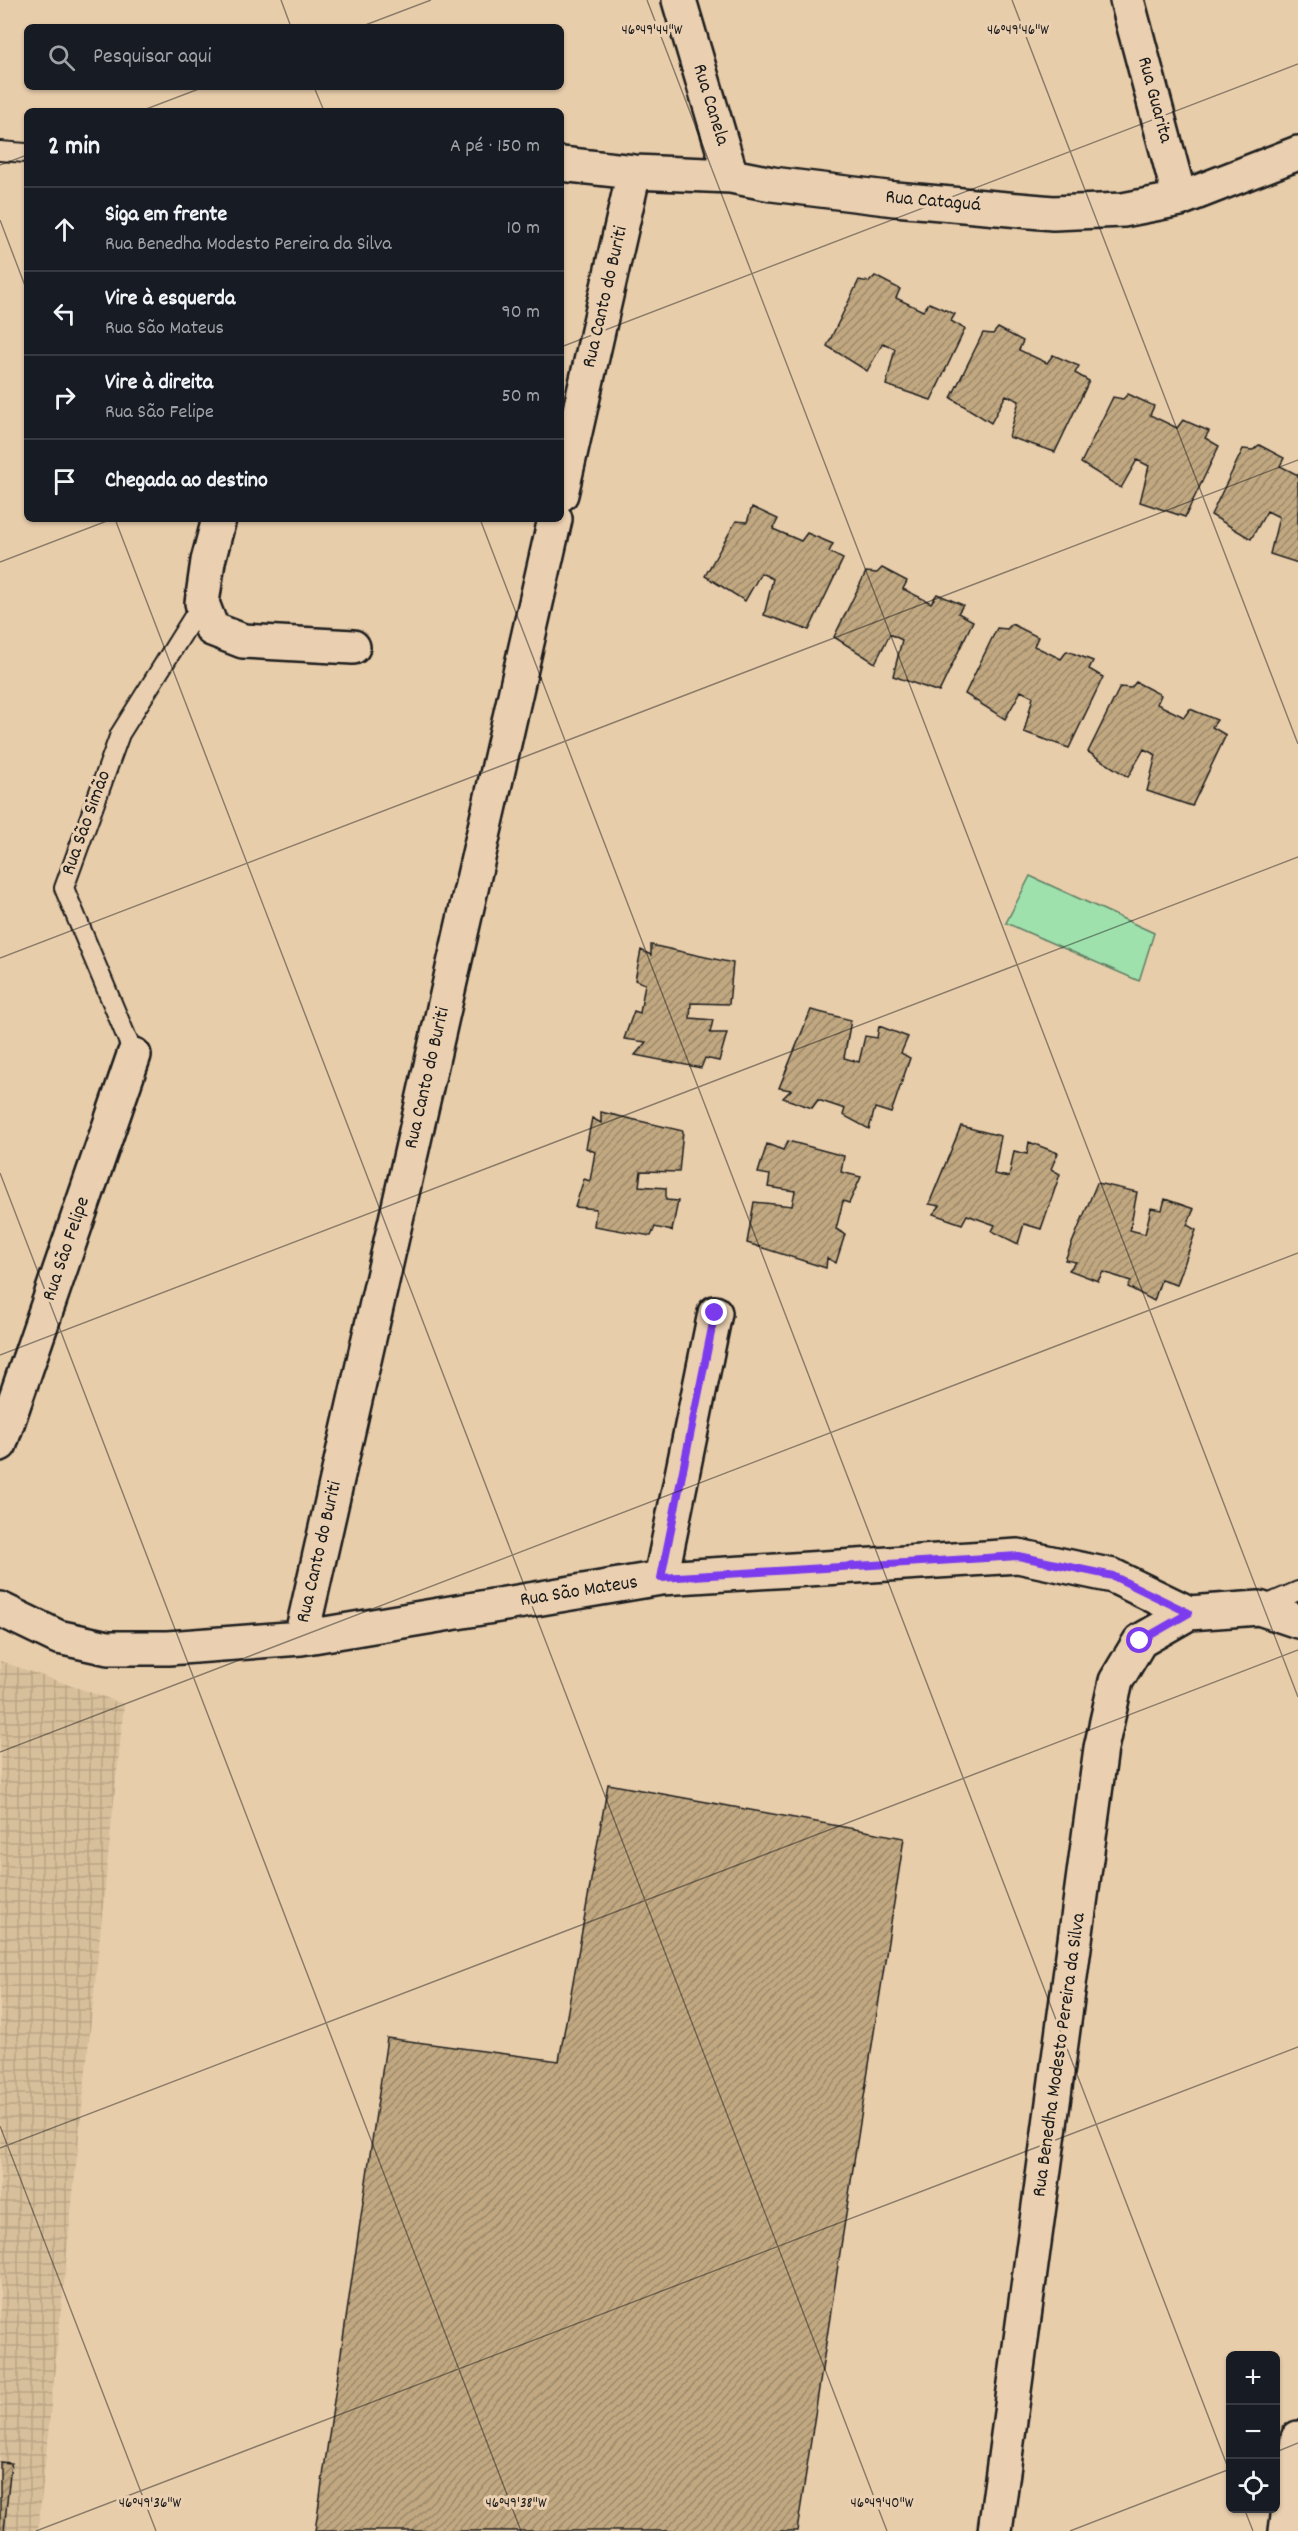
<!DOCTYPE html>
<html lang="pt">
<meta charset="utf-8">
<style>
body{margin:0;font-family:Dekko,sans-serif;background:#20242c;color:#f1f3f6}
.controls{position:absolute;right:18px;bottom:18px;display:grid;overflow:hidden;border-radius:9px;box-shadow:0 2px 4px #0004}
.controls button{width:54px;height:54px;display:grid;place-items:center;padding:0;border:0;border-bottom:2px solid #363941;background:#171b24;color:#f1f3f6;font:30px sans-serif}
.stop{position:absolute;width:18px;height:18px;margin:-14px;border:4px solid #7c3aed;border-radius:50%;background:#fff}
.stop.end{background:#7c3aed;border-color:#fff;box-shadow:0 2px 6px #0008}
.list{margin:0;padding:0;list-style:none}
h2{display:flex;justify-content:space-between;align-items:center;height:78px;margin:0;padding:0 24px;font-size:26px}
h2 small{font-size:20px;font-weight:400;color:#9ea1a6}
.list li{display:grid;grid-template-columns:39px 1fr auto;gap:18px;align-items:center;box-sizing:border-box;height:84px;padding:0 24px;border-top:2px solid #363941}
.list b{display:block;font-size:22px;white-space:nowrap}
.list p{margin:0;font-size:20px;white-space:nowrap;color:#9ea1a6}
.list em{font-size:20px;font-style:normal;color:#9ea1a6}
.icon{flex:none;width:33px;height:33px;fill:none;stroke:currentColor;stroke-width:2;stroke-linecap:round;stroke-linejoin:round}
.map{position:relative;flex:none;width:1298px;height:2531px;overflow:hidden}
.search{position:absolute;background:#171b24;box-shadow:0 2px 4px #0004;left:24px;top:24px;width:540px;height:66px;display:flex;align-items:center;gap:15px;box-sizing:border-box;padding:0 21px;border-radius:9px;color:#9ea1a6;font-size:22px}
.panel{position:absolute;background:#171b24;box-shadow:0 2px 4px #0004;left:24px;top:108px;width:540px;height:414px;border-radius:9px}
.map>svg:first-child{display:block}
.industrial{fill:url(#industrial-grid)}
.garden{fill:#9fe1ac;stroke:#5e7e64;stroke-width:1.5}
.building{fill:url(#building-hatch);stroke:#1c1c1c;stroke-width:1.5}
.lines{fill:none;stroke-linecap:round;stroke-linejoin:round}
.service-casing{stroke:#1c1c1c;stroke-width:22}
.minor-casing{stroke:#1c1c1c;stroke-width:38}
.service{stroke:#ead0b1;stroke-width:18}
.minor{stroke:#ead0b1;stroke-width:33}
.route{stroke:#7c3aed;stroke-width:8}
.ticks{fill:none;stroke:#1c1c1c;stroke-width:1.5;stroke-opacity:0.45}
.labels{text-anchor:middle;dominant-baseline:central;stroke-width:6;stroke-linejoin:round;paint-order:stroke}
.street-label{font-size:20px;fill:#1c1c1c;stroke:#ead0b1}
.ticks-label{font-size:15px;text-anchor:middle;fill:#1c1c1c;stroke:#ead0b1;stroke-width:6;stroke-linejoin:round;paint-order:stroke}
</style>
<div class="map">
<svg width="1298" height="2531" viewBox="0 0 1298 2531">
<defs>
<pattern id="industrial-grid" width="8" height="8" patternUnits="userSpaceOnUse" patternTransform="scale(1.5)"><rect width="8" height="8" fill="#d8bf9b"/><path d="M0 4h8M4 0v8" fill="none" stroke="#b9a485"/></pattern>
<pattern id="building-hatch" width="6" height="6" patternUnits="userSpaceOnUse" patternTransform="scale(1.5)"><rect width="6" height="6" fill="#c1a881"/><path d="M-1 1l2-2M0 6l6-6M5 7l2-2" fill="none" stroke="#9c8869"/></pattern>
</defs>
<rect width="100%" height="100%" fill="#e8cdab"/>
<filter id="ink" filterUnits="userSpaceOnUse"><feTurbulence type="fractalNoise" baseFrequency=".0167" numOctaves="2"/><feDisplacementMap in="SourceGraphic" scale="12" xChannelSelector="R" yChannelSelector="G"/><feConvolveMatrix kernelMatrix="1 2 1 2 8 2 1 2 1" color-interpolation-filters="sRGB"/></filter>
<g filter="url(#ink)">
<path class="industrial" d="M0 1661 124 1704 38 2531H0Z"/>
<path class="garden" d="M1030 876 1154 933 1139 981 1006 923Z"/>
<path class="building" d="M875 276 900 289 896 298 923 311 929 303 955 314 951 321 965 329 931 400 886 385 895 349 883 343 867 371 827 346 859 280 869 282Z
M998 328 1023 341 1019 350 1047 363 1053 355 1079 366 1075 373 1089 381 1055 452 1009 437 1019 401 1006 395 991 423 951 398 983 333 993 334Z
M1128 394 1154 406 1150 415 1177 428 1183 420 1209 431 1205 438 1219 446 1185 517 1140 502 1149 466 1137 460 1121 488 1081 463 1113 397 1123 399Z
M1259 445 1284 458 1280 466 1298 475V563L1270 554 1279 517 1267 511 1251 539 1211 515 1243 449 1253 450Z
M752 507 778 519 773 529 801 541 807 533 833 544 829 552 843 559 809 630 764 615 773 579 761 573 745 601 705 576 736 521 747 522Z
M882 568 907 581 903 589 931 603 937 594 963 605 958 613 973 621 939 692 893 676 902 640 890 634 875 663 834 637 866 572 877 573Z
M1012 624 1038 637 1034 646 1061 659 1067 651 1093 661 1089 669 1103 677 1069 748 1024 732 1033 697 1021 691 1005 719 965 694 997 628 1007 629Z
M1136 682 1161 695 1157 704 1184 717 1190 709 1217 720 1212 727 1226 735 1192 806 1147 791 1156 755 1144 749 1128 777 1088 752 1120 687 1131 688Z
M651 945 733 963 729 1004 691 1003 690 1018 713 1020 710 1033H727L719 1061 705 1058 701 1068 635 1055 646 1042 624 1039 634 1011 640 1013 645 984 635 980 641 950 651 955Z
M811 1010 851 1020 844 1058 859 1062 865 1036 877 1038 879 1026 908 1037 901 1053 910 1058 891 1113 875 1108 869 1129 843 1115 845 1109 818 1100 812 1108 783 1098 791 1090 779 1088Z
M601 1112 683 1131 679 1172 641 1171 639 1186 666 1188V1200L678 1201 672 1231 655 1227 651 1236 594 1226 596 1209 575 1207 584 1179 590 1181 595 1152 586 1148 592 1118 601 1123Z
M961 1126 1001 1136 994 1174 1009 1177 1014 1151 1027 1154 1029 1142 1058 1153 1051 1169 1060 1174 1041 1229 1024 1224 1018 1244 992 1231 995 1225 967 1215 962 1224 933 1214 940 1206 929 1204Z
M788 1141 844 1156 841 1172 861 1177 849 1203 843 1201 836 1229 845 1234 836 1263 827 1258 826 1268 747 1243 754 1202 792 1206 795 1191 768 1187 770 1175 758 1173 767 1144 783 1150Z
M1097 1183 1137 1192 1130 1230 1145 1234 1151 1208 1162 1210 1165 1199 1194 1209 1187 1225 1196 1230 1177 1285 1161 1280 1154 1301 1128 1287 1131 1281 1103 1272 1098 1281 1069 1270 1076 1262 1065 1260Z
M608 1784 904 1838 797 2531H315L387 2038 559 2061Z
M0 2462 11 2463 4 2531H0Z"/>
<g class="lines">
<g class="service-casing">
<path id="service" d="M0 151 26 153
M134 1055 64 888 120 734 202 603
M1261 1607 1298 1591"/>
</g>
<g class="minor-casing">
<path id="minor" d="M679 0 731 176
M1127 0 1180 199
M561 164 634 172 731 176 772 184 895 199 1053 213 1123 210 1180 199 1298 153
M561 494 634 172
M219 519 208 561 202 603 212 629 243 641 353 647
M0 1444 134 1055
M661 1578 715 1313
M0 1609 58 1637 108 1648H168L301 1638 661 1578 1018 1556 1113 1576 1189 1613 1259 1608 1298 1621
M301 1638 555 519
M995 2531 1101 1748 1116 1681 1140 1641 1189 1613
M1286 2531 1298 2438"/>
</g>
<use href="#service" class="service"/>
<use href="#minor" class="minor"/>
</g>
</g>
<g class="lines" filter="url(#ink)">
<path class="route" d="M715 1313 661 1578 1018 1556 1113 1576 1189 1613 1140 1641"/>
</g>
<path class="ticks" d="M281 0 291 27M647 0 1298 1697M1012 0 1298 744M360 27 431 0M314 87 324 111M141 111 204 87M0 165 27 155M0 220 27 291M561 347 1298 64M115 519 887 2531M480 519 1230 2473M0 562 112 519M0 958 1298 460M0 1173 521 2531M0 1355 1298 857M0 1752 1298 1253M0 2126 156 2531M0 2148 1298 1650M1276 2452 1298 2443M1244 2508 1253 2531M36 2531 1298 2047M1070 2531 1230 2469"/>
<g class="labels">
<g class="street-label">
<text transform="translate(1154 100) rotate(75)">Rua Guarita</text>
<text transform="translate(710 105) rotate(73)">Rua Canela</text>
<text transform="translate(933 202) rotate(5)">Rua Cataguá</text>
<text transform="translate(606 297) rotate(-77)">Rua Canto do Buriti</text>
<text transform="translate(87 823) rotate(-70)">Rua São Simão</text>
<text transform="translate(428 1078) rotate(-77)">Rua Canto do Buriti</text>
<text transform="translate(67 1249) rotate(-71)">Rua São Felipe</text>
<text transform="translate(320 1552) rotate(-77)">Rua Canto do Buriti</text>
<text transform="translate(579 1592) rotate(-9)">Rua São Mateus</text>
<text transform="translate(1060 2055) rotate(-82)">Rua Benedha Modesto Pereira da Silva</text>
</g>
</g>
<g class="ticks-label">
<text x="652" y="34">46°49'44"W</text>
<text x="1018" y="34">46°49'46"W</text>
<text x="150" y="2507">46°49'36"W</text>
<text x="516" y="2507">46°49'38"W</text>
<text x="882" y="2507">46°49'40"W</text>
</g>
</svg>
<div class="controls">
<button>+</button>
<button>−</button>
<button><svg class="icon" aria-label="locate" viewBox="0 0 24 24"><circle cx="12" cy="12" r="6"/><path d="M12 2v4M12 18v4M2 12h4M18 12h4"/></svg></button>
</div>
<div class="stop" style="left:1140px;top:1641px"></div>
<div class="stop end" style="left:715px;top:1313px"></div>
<div class="search"><svg class="icon" aria-label="search" viewBox="0 0 24 24"><circle cx="10" cy="10" r="6"/><path d="M15 15l6 6"/></svg>Pesquisar aqui</div>
<section class="panel">
<h2>2 min<small>A pé · 150 m</small></h2>
<ul class="list">
<li><svg class="icon" aria-label="ahead" viewBox="0 0 24 24"><path d="M12 20V5M6 11l6-6 6 6"/></svg><div><b>Siga em frente</b><p>Rua Benedha Modesto Pereira da Silva</p></div><em>10 m</em></li>
<li><svg class="icon" aria-label="left" viewBox="0 0 24 24"><path d="M17 20v-9H6M10 6l-5 5 5 5"/></svg><div><b>Vire à esquerda</b><p>Rua São Mateus</p></div><em>90 m</em></li>
<li><svg class="icon" aria-label="right" viewBox="0 0 24 24"><path d="M7 20v-9h11M14 6l5 5-5 5"/></svg><div><b>Vire à direita</b><p>Rua São Felipe</p></div><em>50 m</em></li>
<li><svg class="icon" aria-label="arrive" viewBox="0 0 24 24"><path d="M6 21V4h12l-3 4 3 4H6"/></svg><div><b>Chegada ao destino</b></div></li>
</ul>
</section>
</div>
